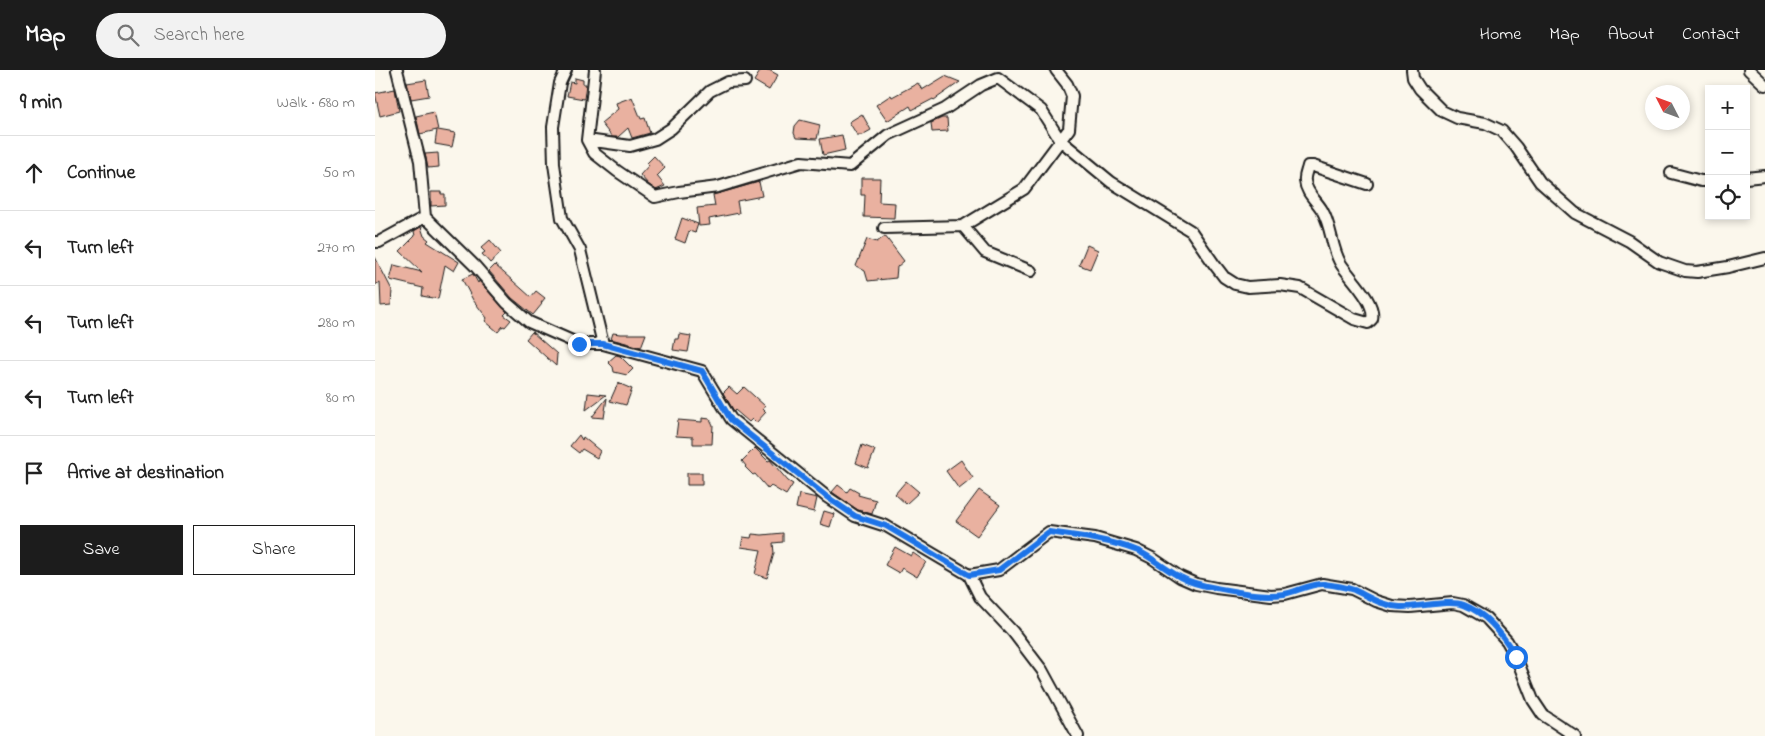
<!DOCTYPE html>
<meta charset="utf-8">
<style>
body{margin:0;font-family:"Indie Flower",sans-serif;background:#f2f2f2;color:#222}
.controls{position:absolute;right:15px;top:15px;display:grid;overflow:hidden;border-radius:0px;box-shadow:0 2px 8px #0003}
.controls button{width:45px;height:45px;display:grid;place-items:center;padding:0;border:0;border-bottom:1px solid #e0e0e0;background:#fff;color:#222;font:25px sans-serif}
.compass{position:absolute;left:1270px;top:15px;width:45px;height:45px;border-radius:50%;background:#fff;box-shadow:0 2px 8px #0003;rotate:312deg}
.stop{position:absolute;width:15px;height:15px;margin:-11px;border:4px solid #1a73e8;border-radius:50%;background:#fff}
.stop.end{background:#1a73e8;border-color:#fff;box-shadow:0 1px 5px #0008}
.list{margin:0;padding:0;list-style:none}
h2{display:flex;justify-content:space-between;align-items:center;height:65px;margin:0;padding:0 20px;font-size:21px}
h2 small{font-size:16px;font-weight:400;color:#767676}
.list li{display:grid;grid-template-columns:32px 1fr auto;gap:15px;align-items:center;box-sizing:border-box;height:75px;padding:0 20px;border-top:1px solid #e0e0e0}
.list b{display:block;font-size:19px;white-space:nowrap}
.list em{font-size:16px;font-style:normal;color:#767676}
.actions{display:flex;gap:10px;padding:15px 20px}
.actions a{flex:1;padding:11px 0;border:1px solid #1c1c1c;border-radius:0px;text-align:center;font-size:18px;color:#1c1c1c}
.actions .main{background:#1c1c1c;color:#fff}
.icon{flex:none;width:28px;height:28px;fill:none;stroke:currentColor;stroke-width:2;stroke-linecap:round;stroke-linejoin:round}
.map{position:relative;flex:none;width:1390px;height:666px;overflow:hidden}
header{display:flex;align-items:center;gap:30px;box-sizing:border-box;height:70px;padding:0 25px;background:#1c1c1c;color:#fff}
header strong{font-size:24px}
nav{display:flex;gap:28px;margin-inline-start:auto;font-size:18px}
.search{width:350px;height:45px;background:#f2f2f2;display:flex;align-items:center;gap:12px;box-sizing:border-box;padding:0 18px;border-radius:28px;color:#767676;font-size:19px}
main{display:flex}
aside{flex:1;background:#fff}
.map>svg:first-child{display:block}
.building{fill:#e9b1a0;stroke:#1c1c1c}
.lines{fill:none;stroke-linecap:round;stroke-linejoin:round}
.minor-casing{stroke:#1c1c1c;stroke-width:14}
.minor{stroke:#fbf7ec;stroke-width:10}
.route{stroke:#1a73e8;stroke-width:6}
</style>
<header>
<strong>Map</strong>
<div class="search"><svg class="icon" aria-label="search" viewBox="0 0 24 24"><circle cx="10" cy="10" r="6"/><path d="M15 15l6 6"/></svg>Search here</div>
<nav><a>Home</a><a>Map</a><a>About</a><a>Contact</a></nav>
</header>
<main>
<aside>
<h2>9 min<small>Walk · 680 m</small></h2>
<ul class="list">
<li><svg class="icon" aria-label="ahead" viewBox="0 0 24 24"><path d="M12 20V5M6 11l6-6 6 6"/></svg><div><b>Continue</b></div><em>50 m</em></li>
<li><svg class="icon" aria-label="left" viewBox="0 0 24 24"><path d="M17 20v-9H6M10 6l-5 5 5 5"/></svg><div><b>Turn left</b></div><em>270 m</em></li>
<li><svg class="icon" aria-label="left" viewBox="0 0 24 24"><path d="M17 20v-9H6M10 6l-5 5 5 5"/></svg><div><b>Turn left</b></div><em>280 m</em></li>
<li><svg class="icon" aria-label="left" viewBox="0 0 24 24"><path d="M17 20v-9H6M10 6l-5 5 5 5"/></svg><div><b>Turn left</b></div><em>80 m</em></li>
<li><svg class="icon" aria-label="arrive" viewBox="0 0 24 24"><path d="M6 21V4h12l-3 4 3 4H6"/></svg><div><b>Arrive at destination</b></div></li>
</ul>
<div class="actions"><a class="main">Save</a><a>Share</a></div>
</aside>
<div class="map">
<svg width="1390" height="666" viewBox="0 0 1390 666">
<rect width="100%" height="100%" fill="#fbf7ec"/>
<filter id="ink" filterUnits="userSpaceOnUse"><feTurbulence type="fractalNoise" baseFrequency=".02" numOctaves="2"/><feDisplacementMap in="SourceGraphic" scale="10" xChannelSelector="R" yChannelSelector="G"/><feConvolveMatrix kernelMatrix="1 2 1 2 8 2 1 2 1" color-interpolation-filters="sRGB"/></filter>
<g filter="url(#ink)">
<path class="building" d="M386 0H394L403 5 394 20 379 11Z
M570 6 585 12 559 30 558 29 537 40 535 36 512 51 501 35 516 25 517 27 543 13 547 20Z
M200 8 208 10V14H211L209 29 192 26 195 12 200 13Z
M51 10 54 26 36 29 32 13Z
M20 19 24 41 5 46 0 23Z
M257 27 266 49 270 48 275 63 257 68 253 58 243 67H237L226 53 243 39 241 33Z
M59 42 63 60 80 63 77 77 60 74 62 60 45 64 41 46Z
M487 44 496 60 487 65H482L474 52Z
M567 48H572L573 61 557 62 556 53Z
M425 50 445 55 442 69 421 68 419 63 420 56Z
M467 65 470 80 448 85 445 69Z
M63 83 64 97 53 98 50 84Z
M279 86 290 98 282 106 290 116 281 120 273 114 265 105 274 95 272 93Z
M486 108H505L504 132 520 133 519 148 489 147 490 125H486Z
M384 112 387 126 362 131 364 143 334 149 335 155 324 156 322 138 340 136 338 125Z
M56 122H66V124H70V135L56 136Z
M307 148 323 154 320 163 314 161 310 173 300 169Z
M46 157 49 166 54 170 52 172 84 192 79 201 70 195 63 229 47 226 48 218 15 210 19 195 47 202 25 181 40 166 39 161Z
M510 166 529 191 522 197 521 208 493 211 490 201 481 196 492 169 502 172Z
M115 170 126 183 115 193 107 184 110 182 106 178Z
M712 175 723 180 715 199 704 195Z
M0 187 17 220 16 235 6 236 5 212 0 215Z
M120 195 156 227 161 221 170 228 166 233 167 234 158 245 137 228 114 201Z
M98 204 103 213 104 211 132 242 129 245 136 250 130 257 128 256 123 262 110 251 112 248 98 230 87 209Z
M157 262 182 284 181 296 151 269Z
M238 263 245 264H271L266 277 236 269Z
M304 264 316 266 313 282 298 280 300 269H303Z
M241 285 245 286 258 299 252 305 239 302 238 297 233 292Z
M243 313 257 319 251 335 235 331Z
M354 317 362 324 369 317 390 336 388 339 391 342 381 353 377 349 374 352 360 340 359 341 348 323Z
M213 323 231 325 211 340Z
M232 328 229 348 217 347Z
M327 348 335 349 338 355 337 374H318V367L301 366 303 350 327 352Z
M204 365 207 370 208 367 225 381 222 388 207 379 204 383 195 376Z
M487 375 500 380 493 398 481 393Z
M380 378 393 391 395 390 413 411 418 414 411 425 396 416 393 419 380 404 378 405 370 397 371 396 367 391Z
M586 390 598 408 584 419 571 401Z
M312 403H327V415H312Z
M531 411 544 422 531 434 520 424Z
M463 415 472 422 475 418 484 423 483 425 501 430 497 444 483 440 457 422Z
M604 420 625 435 602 466 581 451Z
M424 424 442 428 439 442 421 438Z
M449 441 459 444 455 457 445 454Z
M408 463V472L398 473 399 483 392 508 380 504 386 480 366 477 368 467 376 468 377 464 387 465Z
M520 477 536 486 538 483 551 492 542 507 527 498 524 503 510 495Z"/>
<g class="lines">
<g class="minor-casing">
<path id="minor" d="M22 0 45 91 50 147 100 196 132 233 154 252 204 274H228L327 301 356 349 452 427 480 446 511 456 594 505 605 527 638 562 667 600 703 666
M191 0 185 13 178 57 179 94 187 148 205 180 228 274
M220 0 212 70 219 83 242 101 280 127 304 122 343 117 426 92 475 96 513 65 570 39 606 15 623 8 666 40 685 70 736 112 816 161 839 194 849 207 860 214 873 217 905 215 925 218 979 249 993 253 997 249C1001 232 975 208 966 194 956 178 957 157 947 140 941 130 931 123 930 111 929 106 932 101 933 96H938L992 114
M1037 0 1038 8 1045 19 1067 41 1082 48 1110 53 1127 61 1141 77 1165 112 1200 143 1254 171 1284 192 1310 201 1322 202 1353 197 1390 188
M1374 0 1390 15
M212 70 255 76 280 69 297 58 335 21 353 12 370 11
M1296 103 1326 111H1334
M1371 108 1390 106
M588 156 610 182 656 201
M509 158 588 156 649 119 694 59 697 26 692 14 681 0
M0 172H4L50 147
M594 505 624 500 674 462 720 468 761 480 777 488 805 507 821 514 841 518 896 525 910 524 947 514 977 519 1001 531 1017 536 1035 537 1078 533 1088 535 1111 548 1132 571 1141 587 1158 630 1168 645 1200 666"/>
</g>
<use href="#minor" class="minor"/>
</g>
</g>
<g class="lines" filter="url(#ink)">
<path class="route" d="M204 274H228L327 301 356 350 452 427 480 446 511 456 594 505 624 500 674 462C704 466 735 470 763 481 778 488 790 499 805 507 816 513 829 516 841 518 862 522 887 527 909 524 921 522 936 513 949 514 958 515 970 517 979 520 994 527 1007 536 1025 537 1042 538 1074 529 1089 535 1113 544 1129 566 1141 587"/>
</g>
</svg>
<div class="controls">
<button>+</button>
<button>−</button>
<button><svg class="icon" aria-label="locate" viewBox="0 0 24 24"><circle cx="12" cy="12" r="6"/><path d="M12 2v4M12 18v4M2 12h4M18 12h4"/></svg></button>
</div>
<svg class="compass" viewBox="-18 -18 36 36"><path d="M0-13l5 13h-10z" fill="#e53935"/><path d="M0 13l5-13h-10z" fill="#767676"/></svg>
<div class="stop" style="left:1141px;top:587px"></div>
<div class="stop end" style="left:204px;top:274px"></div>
</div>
</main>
